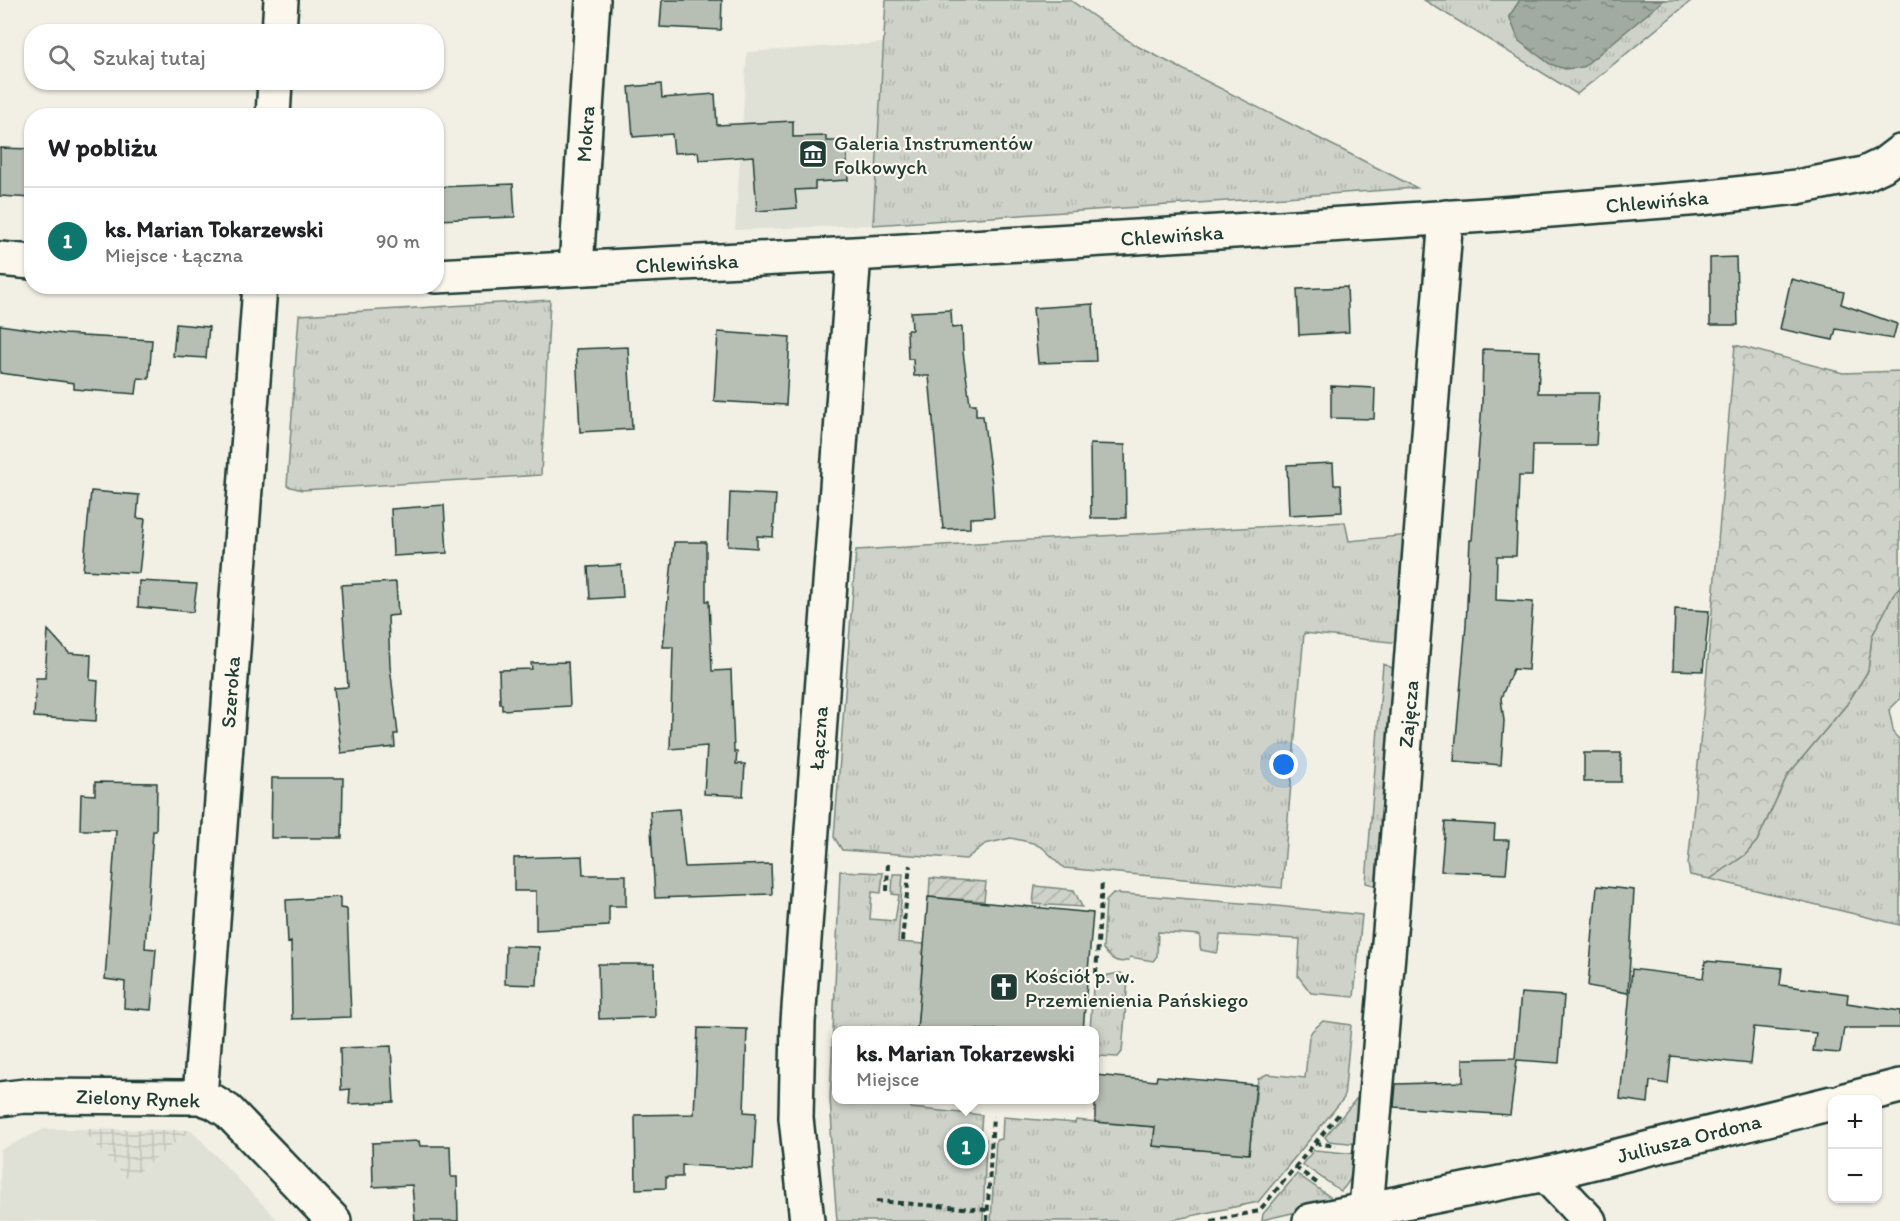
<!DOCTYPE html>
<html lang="pl">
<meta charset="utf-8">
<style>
body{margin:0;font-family:Itim,sans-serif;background:#f2f2f2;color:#202124}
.controls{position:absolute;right:18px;bottom:18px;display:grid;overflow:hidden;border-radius:12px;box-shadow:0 2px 4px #0004}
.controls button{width:54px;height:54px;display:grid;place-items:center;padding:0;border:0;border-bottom:2px solid #e0e0e0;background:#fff;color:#202124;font:30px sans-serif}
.you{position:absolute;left:1284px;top:765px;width:21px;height:21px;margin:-15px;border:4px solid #fff;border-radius:50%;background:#1a73e8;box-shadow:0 0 0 9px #1a73e833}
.badge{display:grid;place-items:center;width:39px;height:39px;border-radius:50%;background:#0f766e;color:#fff;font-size:20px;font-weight:700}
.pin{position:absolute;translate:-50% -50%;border:3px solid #fff;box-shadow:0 2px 6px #0006}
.popup{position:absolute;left:832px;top:1026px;width:267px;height:78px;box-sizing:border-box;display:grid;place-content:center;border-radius:12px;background:#fff;filter:drop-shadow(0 2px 4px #0005);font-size:20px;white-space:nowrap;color:#757577}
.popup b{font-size:22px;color:#202124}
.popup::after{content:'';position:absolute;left:50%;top:100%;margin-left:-12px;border:12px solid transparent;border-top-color:#fff}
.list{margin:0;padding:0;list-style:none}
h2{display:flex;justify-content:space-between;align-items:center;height:78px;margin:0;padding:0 24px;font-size:26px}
h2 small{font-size:20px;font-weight:400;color:#757577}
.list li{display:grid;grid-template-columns:39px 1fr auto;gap:18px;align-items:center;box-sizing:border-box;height:108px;padding:0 24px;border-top:2px solid #e0e0e0}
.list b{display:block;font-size:22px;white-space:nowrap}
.list p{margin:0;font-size:20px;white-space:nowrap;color:#757577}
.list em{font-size:20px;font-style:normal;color:#757577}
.icon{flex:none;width:33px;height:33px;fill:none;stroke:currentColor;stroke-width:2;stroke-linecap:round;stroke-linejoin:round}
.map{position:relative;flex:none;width:1900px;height:1221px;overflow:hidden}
.search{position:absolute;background:#fff;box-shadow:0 2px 4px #0004;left:24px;top:24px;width:420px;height:66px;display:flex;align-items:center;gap:15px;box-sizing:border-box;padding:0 21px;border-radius:24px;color:#757577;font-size:22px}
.panel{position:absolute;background:#fff;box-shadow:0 2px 4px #0004;left:24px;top:108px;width:420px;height:186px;border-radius:24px}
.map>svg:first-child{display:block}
.built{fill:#e0e1d6}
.industrial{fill:url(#industrial-grid)}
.grass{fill:url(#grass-tufts);stroke:#77887e;stroke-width:1.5}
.forest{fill:url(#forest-crowns);stroke:#77887e;stroke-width:1.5}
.garden{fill:url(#garden-furrows);stroke:#77887e;stroke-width:1.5}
.water{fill:url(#water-ripples);stroke:#6e7f75;stroke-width:1.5}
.building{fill:#b7beb3;stroke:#1f3d34;stroke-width:1.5}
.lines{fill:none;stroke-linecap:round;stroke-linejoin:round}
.minor-casing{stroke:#1f3d34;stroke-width:38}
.path{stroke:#1f3d34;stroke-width:4;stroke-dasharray:6 4.5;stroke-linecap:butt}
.minor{stroke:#fbf7ec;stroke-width:33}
.labels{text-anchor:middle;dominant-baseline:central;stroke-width:4.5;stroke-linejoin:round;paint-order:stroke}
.street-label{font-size:21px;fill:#1f3d34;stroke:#fbf7ec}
.poi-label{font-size:21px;fill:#1f3d34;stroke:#fbf7ec;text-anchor:start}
</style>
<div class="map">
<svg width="1900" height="1221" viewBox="0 0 1900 1221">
<defs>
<pattern id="industrial-grid" width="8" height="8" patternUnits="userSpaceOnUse" patternTransform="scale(1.5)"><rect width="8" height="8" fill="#e0e1d6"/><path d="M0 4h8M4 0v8" fill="none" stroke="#c0c2b8"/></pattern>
<pattern id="grass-tufts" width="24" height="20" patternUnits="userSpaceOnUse" patternTransform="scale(1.5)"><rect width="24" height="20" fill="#cfd2c8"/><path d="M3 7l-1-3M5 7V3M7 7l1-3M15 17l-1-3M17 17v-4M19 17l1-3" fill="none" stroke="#b1b5ac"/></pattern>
<pattern id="forest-crowns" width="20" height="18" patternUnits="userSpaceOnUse" patternTransform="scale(1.5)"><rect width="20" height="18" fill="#cfd2c8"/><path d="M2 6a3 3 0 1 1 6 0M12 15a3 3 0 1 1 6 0" fill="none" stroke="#b1b5ac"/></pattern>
<pattern id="garden-furrows" width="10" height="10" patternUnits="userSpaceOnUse" patternTransform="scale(1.5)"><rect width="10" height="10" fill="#cfd2c8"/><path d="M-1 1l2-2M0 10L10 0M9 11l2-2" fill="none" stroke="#b1b5ac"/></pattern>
<pattern id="water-ripples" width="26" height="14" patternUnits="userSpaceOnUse" patternTransform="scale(1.5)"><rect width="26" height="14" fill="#a2aba1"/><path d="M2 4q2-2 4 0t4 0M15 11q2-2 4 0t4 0" fill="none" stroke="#838c84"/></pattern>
</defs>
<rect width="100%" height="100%" fill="#f2f0e5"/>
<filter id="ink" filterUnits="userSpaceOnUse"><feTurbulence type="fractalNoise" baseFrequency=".0167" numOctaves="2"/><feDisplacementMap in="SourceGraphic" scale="12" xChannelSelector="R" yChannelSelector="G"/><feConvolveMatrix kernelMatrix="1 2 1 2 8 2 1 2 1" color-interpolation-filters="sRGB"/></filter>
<g filter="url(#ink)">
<path class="built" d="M883 43 873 225 735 230 747 52Z
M44 1129H82L128 1180 191 1130 279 1221H0V1150Z"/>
<path class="industrial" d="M82 1129 191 1130 128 1180Z"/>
<path class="grass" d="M886 0H1070L1135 45 1417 188 873 225Z
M1424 0H1692L1577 94Z
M550 300 541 475 302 490 287 486 299 315Z
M1345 522 1349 541 1409 535 1400 643 1304 633 1282 888 1064 868 1043 848 1033 843 1011 838 985 844 966 859 842 850 834 837 856 550Z
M1900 586V699L1889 710 1894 734 1900 740V925L1710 879 1745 855 1757 841 1787 776 1847 704 1868 671 1872 636 1895 592Z
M1383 664 1400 671 1381 887 1366 883Z
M840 871 883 873 881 893 872 892 870 919 895 921 899 895 892 894 893 874H903L898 942 924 944 917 1030H837V1100H911V1108L982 1115 980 1138 986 1139 983 1221H837L830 1130 832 1129 830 1099Z
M1113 893 1267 905 1362 915 1354 997 1311 993 1298 976 1300 939 1220 935 1218 950 1216 953 1201 950 1200 946V935L1158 932 1157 956 1153 961 1130 957 1129 960C1117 965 1110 958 1103 949L1106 900Z
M1121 973 1128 980 1122 1052 1118 1057 1098 1056 1095 1054V1030H1090L1093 988 1101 984 1108 975Z
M1323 1021 1351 1025 1344 1098 1258 1202 1167 1221H991L996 1140 1002 1139 1003 1117 1075 1123 1076 1120 1155 1127 1153 1146 1249 1154 1258 1079 1267 1074 1305 1078 1309 1037 1312 1031Z
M1356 1099H1364L1359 1144 1328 1141 1325 1137Z
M1314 1150 1357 1154C1355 1169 1352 1180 1341 1191L1302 1164Z
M1297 1174 1333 1199 1318 1207 1262 1220 1263 1214Z"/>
<path class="forest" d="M1735 345 1843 373 1900 371V586L1895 592 1872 636 1868 671 1847 704 1787 776 1757 841 1745 855 1710 879 1690 875 1688 865 1705 693Z"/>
<path class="garden" d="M930 878 986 882 984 901 929 897Z
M1035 886 1074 890 1082 907 1033 904Z"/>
<path class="water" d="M1520 0H1664L1583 67 1565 69 1550 64 1519 41 1509 16Z"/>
<path class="building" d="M662 0H722L721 30 660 27Z
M661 84 662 98 715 94 717 125 793 121V137L826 136V141H846L848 180 815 182V189L795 190 797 208 757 211 753 156 699 160 698 152 674 153 672 134 633 137 629 87Z
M0 148 32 149V198L0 196Z
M513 184 515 217 436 220V187Z
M1736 257 1738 325H1710V258Z
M1791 279 1844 292 1841 304 1897 324 1893 339 1836 329 1833 340 1780 329Z
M1347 287 1349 332 1299 335 1297 289Z
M1093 304 1096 361 1038 363 1033 308Z
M951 310 952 328 962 327 963 352 970 404H976V416H983L992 484 994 517 970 518V528L943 529 929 376H914L913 359H908L907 330H912L911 312Z
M176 324 209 327 206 358 173 356Z
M0 325 63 334 82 335V336L152 340 149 379 138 378 136 394 74 389V383L0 373Z
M718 332 790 337 786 405 714 401Z
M628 347 632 429 580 432 576 349Z
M1483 349 1540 351 1538 393H1599L1596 445H1533L1532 476H1519L1516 556H1497L1496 600 1533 602 1528 670 1513 669 1501 698 1504 721 1501 765 1454 761 1466 625 1470 540H1472L1482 403Z
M1331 386 1375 388 1374 419 1331 418Z
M1090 444 1125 445 1126 518H1091Z
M1333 463 1334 485H1341L1342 512 1289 515 1287 465Z
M91 491 139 495 137 518 145 519 139 573 83 570Z
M730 493 776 495 773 537 757 536V548L728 546Z
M444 505 447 553 393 556 391 509Z
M674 542H706V601H709L712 671 731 670 734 752H737L736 764H745L743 796 704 794 707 746 670 749 673 647H663Z
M621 565 623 597 590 599 588 567Z
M139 581 197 584 193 612 138 607Z
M396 582 398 615 388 616 390 666 398 734H394L395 747 341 753 334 688 348 687 341 585Z
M1675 609 1709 611 1703 671 1673 670Z
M48 630 69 653 91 655 90 680 98 681 96 721 34 717 36 678H45Z
M568 662 570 706 502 710V704H500L499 670 532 669 531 663Z
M1584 753H1621V782H1584Z
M272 778H343L342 838H271Z
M95 782 157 783 156 831H153L145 948 156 949 151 1010 124 1008 125 982 105 979 116 830H80L81 794 95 795Z
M679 809 685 867 771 864 772 894 655 898 650 811Z
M1445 822 1495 825 1494 840H1509L1506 874 1441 871Z
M582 856 583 875H626V906H609V926L536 930V891H514V858Z
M1597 886 1634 890 1628 993 1588 986Z
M340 897V908L347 909 351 1017 292 1019 291 942 288 943 286 900Z
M928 897 1093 913 1083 1030H917Z
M506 946 539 947 537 985 505 984Z
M1705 961 1782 968 1780 985 1848 994 1847 1003 1900 1011V1028H1844L1840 1053 1813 1051 1816 1033 1754 1027 1750 1064 1671 1056 1668 1084 1650 1081 1648 1103 1620 1099 1632 969 1703 978Z
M598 964H654L655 1017 599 1019Z
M1521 993 1564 996 1559 1063 1517 1060 1510 1115 1394 1107 1396 1084 1463 1082V1059L1515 1058Z
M698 1028 747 1029 744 1112 756 1113 753 1169 682 1165V1177H666V1188L636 1189 635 1115 694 1114Z
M391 1046 394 1102 349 1104 350 1089 341 1090 340 1048Z
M1095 1075 1156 1081 1157 1076 1256 1085 1249 1154 1153 1146 1155 1127 1095 1122Z
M419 1141 420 1146H450L451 1177H457L458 1221H415L412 1185 373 1187 372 1143Z"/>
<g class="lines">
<g class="minor-casing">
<path id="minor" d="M279 32 281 0
M273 116 275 82
M0 259 32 262
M576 268 593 0
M436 276 854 254 1186 234 1501 214 1701 198 1797 187 1864 174 1883 165 1900 152
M200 1097 260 286
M0 1099 25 1096 186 1097H200L214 1102 228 1111 334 1221
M1845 1100 1900 1086
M1545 1174 1589 1221
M1366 1209 1392 908 1446 217
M807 1221 796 1118 798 1022 854 254
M1310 1221 1545 1174 1832 1103"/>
</g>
<path class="path" d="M887 891 888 863
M902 941 910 865
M1096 974 1102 882
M1315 1143 1336 1146
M1295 1167 1317 1183
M876 1201 987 1210
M987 1221 993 1116
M1211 1221 1259 1211 1339 1114"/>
<use href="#minor" class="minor"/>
</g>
</g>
<defs>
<g id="museum-square" transform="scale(1.5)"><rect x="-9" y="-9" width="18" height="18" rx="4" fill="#1f3d34" stroke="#fbf7ec"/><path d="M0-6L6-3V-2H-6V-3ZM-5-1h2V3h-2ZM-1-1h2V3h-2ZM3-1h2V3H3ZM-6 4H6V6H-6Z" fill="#fff"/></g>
<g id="church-square" transform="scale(1.5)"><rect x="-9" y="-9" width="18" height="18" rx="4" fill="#1f3d34" stroke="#fbf7ec"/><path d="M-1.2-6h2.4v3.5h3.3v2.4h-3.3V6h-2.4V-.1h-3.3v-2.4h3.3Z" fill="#fff"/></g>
</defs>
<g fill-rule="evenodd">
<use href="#museum-square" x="813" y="154"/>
<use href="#church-square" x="1004" y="987"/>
</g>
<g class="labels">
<g class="street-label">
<text transform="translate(585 134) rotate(-86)">Mokra</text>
<text transform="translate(1657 201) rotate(-5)">Chlewińska</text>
<text transform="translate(1172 235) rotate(-4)">Chlewińska</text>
<text transform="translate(687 263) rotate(-3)">Chlewińska</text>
<text transform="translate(230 692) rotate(-86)">Szeroka</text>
<text transform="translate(1408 714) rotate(-85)">Zajęcza</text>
<text transform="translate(818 738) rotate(-86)">Łączna</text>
<text transform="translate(138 1098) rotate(2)">Zielony Rynek</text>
<text transform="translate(1689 1138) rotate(-14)">Juliusza Ordona</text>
</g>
<g class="poi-label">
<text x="834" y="142">Galeria Instrumentów<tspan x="834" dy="24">Folkowych</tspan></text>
<text x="1025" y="975">Kościół p. w.<tspan x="1025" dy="24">Przemienienia Pańskiego</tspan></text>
</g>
</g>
</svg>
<div class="controls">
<button>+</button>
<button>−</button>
</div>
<div class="you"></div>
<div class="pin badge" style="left:966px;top:1146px">1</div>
<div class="popup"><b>ks. Marian Tokarzewski</b>Miejsce</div>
<div class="search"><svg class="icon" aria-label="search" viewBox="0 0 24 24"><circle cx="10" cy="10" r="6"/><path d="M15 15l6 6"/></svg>Szukaj tutaj</div>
<section class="panel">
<h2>W pobliżu<small></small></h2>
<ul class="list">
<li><span class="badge">1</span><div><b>ks. Marian Tokarzewski</b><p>Miejsce · Łączna</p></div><em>90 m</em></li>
</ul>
</section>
</div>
